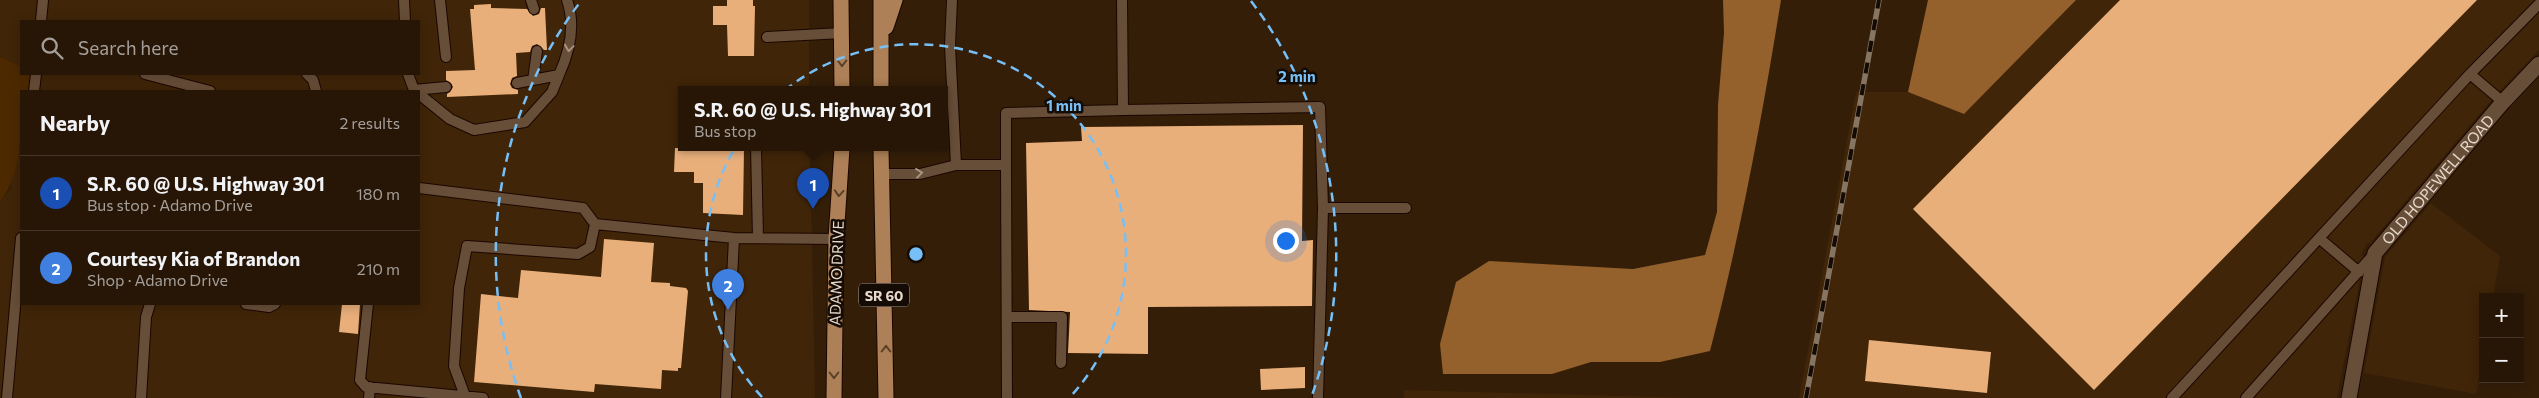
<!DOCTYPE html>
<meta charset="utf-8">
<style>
body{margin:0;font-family:Commissioner,sans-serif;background:#332314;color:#f1f3f6}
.controls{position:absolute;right:15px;bottom:15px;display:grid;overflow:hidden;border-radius:0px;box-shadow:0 2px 12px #0003}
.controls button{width:45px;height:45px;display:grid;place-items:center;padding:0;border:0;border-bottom:1px solid #433528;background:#271606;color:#f1f3f6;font:25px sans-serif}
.you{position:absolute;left:1285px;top:240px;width:18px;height:18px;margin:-12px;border:4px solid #fff;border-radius:50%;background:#1a73e8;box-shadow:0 0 0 8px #1a73e833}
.badge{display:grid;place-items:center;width:32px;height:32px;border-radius:50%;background:#b45309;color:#fff;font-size:16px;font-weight:700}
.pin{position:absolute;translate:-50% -41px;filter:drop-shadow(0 1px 2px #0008)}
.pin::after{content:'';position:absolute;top:26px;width:18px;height:15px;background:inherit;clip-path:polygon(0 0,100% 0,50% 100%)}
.popup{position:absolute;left:678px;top:86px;width:270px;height:65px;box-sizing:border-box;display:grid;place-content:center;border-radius:0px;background:#271606;filter:drop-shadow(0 1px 4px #0005);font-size:16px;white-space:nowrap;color:#a49f9b}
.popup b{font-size:19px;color:#f1f3f6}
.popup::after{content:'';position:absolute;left:50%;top:100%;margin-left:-10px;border:10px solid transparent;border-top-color:#271606}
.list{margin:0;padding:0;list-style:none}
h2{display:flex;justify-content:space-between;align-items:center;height:65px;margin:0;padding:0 20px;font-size:21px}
h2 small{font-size:16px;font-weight:400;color:#a49f9b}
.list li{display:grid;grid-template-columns:32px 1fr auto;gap:15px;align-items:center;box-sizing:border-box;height:75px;padding:0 20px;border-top:1px solid #433528}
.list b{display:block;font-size:19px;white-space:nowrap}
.list p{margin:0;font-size:16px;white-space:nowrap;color:#a49f9b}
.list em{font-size:16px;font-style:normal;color:#a49f9b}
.icon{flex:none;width:28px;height:28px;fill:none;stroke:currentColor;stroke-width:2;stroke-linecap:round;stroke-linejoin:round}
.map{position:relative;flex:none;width:2539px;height:398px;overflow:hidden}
.search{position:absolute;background:#271606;box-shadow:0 2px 12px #0003;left:20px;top:20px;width:400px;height:55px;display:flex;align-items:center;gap:12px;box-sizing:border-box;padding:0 18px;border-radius:0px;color:#a49f9b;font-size:19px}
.panel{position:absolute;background:#271606;box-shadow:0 2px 12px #0003;left:20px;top:90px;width:400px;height:215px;border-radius:0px}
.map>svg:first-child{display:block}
.built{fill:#402508}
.green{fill:#4d2900}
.water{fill:#94602c}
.building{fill:#e9af7b}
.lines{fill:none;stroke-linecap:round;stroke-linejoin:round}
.lane-casing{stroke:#1b0700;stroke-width:12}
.street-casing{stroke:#1b0700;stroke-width:17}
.primary-casing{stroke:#1b0700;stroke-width:17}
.lane{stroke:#674e38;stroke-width:10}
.street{stroke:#674e38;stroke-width:15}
.primary{stroke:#ad8057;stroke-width:15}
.rail-casing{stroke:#877563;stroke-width:5.5}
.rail{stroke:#140b04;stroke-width:4;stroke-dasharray:11;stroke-linecap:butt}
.oneway{stroke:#a89482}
.oneway2{stroke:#594029}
.ring{fill:none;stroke:#77c0f7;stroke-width:2.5;stroke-dasharray:9 6}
.labels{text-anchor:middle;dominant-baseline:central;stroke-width:5;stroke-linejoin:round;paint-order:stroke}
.shield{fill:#140b04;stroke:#a89b90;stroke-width:1}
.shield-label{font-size:14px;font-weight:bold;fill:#e8d9cc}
.street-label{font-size:15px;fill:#e8d9cc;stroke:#140b04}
.centre{fill:#77c0f7;stroke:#140b04;stroke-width:2.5}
.ring-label{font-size:15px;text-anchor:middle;font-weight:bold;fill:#77c0f7;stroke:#140b04;stroke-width:5;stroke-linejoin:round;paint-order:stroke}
</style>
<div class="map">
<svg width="2539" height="398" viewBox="0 0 2539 398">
<rect width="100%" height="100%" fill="#341e08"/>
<path class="built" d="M0 0H809V90H682V148H810L815 398H0V202L10 189 21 144V304H419V91H30L31 74H419V21H21V66L0 57Z
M2076 0H2539V50L2495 96 2370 243H2367L2361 255 2364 257 2337 398H1799L1856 92H1908L1964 114Z
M2431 203 2500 256 2493 297H2483V357L2476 394 2364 373 2385 257Z
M1404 390 1693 398H1404Z"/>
<path class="green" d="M0 57 21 66V74H31L30 91H21C21 129 24 171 0 202Z"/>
<path class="water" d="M1723 0H1781C1762 118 1740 236 1710 351L1660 362H1591L1552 374H1443L1440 344 1456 282 1489 261 1633 269 1705 255 1717 212 1718 105 1724 33Z
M1928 0H2076L1964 114 1908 92Z"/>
<path class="building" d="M727 0H753V6H755L754 56H728L727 25H713V6H727Z
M2120 0H2477L2094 390 1913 209Z
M491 4V8L527 9 533 16 539 14 541 8H545L547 50H544L537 44 532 46 530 52 516 53 517 76 512 78 510 84 512 88 518 90V94L447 97V94L450 92 453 87 451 83 446 80V71L475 70 470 9H474V5Z
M1303 125 1302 241 1313 240 1312 306 1148 307V354L1068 353 1070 312 1029 310 1026 143 1082 141 1081 127Z
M675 148H744L743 215 703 213V183H694V172H674Z
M604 239 654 243 651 282 670 283V286L686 288 688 291 681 368H678V371L662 370 661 389 595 384 594 392 474 382 481 294 518 298 521 270 601 277Z
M342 304H360L358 334 339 332Z
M1869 340 1991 352 1987 393 1865 381Z
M1305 367V388L1261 390 1260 369Z"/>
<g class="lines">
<g class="lane-casing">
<path id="lane" d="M404 0 405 21
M440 0 446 57
M531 0 534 9
M952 0 950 46 956 165
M1122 0 1123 110 1320 107 1323 208H1406
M41 21 43 0
M767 37 842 33
M145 74 210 91
M307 74 313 80 316 91
M408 74 414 90 446 87
M2470 74 2503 102
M533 80 537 51
M517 83 559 75C570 51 576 26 567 0
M34 91 36 74
M419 94 450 119 474 130 525 122 552 92 559 75
M756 148 758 238
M1006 165 1007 398
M882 174H920L956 165H1006V113L1123 110
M419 188 583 208 595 224 734 238 836 239
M2319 238 2359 272
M246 304 269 307 275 304
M368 304 360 380 366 387 483 398
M1007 317H1062L1061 363
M465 396 454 366 459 288 467 246 578 254 590 247 595 224
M7 398 21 238
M141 398 146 317 150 304
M369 398 370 387
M726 398 734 238
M1318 398 1323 208
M2172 398 2470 74 2539 4
M2246 398 2374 254"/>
</g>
<g class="street-casing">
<g id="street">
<path id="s1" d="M2349 398 2375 253 2503 102 2539 64"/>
</g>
</g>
<g class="primary-casing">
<path id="primary" d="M841 0 842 90
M881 0V90
M886 27 895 0
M881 148 886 398
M834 398 836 239 842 148"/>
</g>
<use href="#lane" class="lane"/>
<use href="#street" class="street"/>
<use href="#primary" class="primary"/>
<g class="rail-casing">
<path id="rail" d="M1806 398 1879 0"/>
</g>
<use href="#rail" class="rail"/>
</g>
<defs><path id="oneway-chevron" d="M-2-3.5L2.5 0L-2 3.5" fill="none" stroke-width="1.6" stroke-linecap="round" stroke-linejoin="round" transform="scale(1.25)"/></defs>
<g class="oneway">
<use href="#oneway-chevron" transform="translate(569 48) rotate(98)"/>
<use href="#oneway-chevron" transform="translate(919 173) rotate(-7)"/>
</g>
<g class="oneway2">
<use href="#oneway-chevron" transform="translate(842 63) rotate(90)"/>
<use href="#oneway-chevron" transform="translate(839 193) rotate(94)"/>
<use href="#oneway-chevron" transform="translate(886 349) rotate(-90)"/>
<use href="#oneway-chevron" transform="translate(834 375) rotate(90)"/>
</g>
<g class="ring">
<path d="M762 397A210 210 0 1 1 1070 397"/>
<path d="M521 398A420 420 0 0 1 581 1M1251 1A420 420 0 0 1 1311 398"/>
</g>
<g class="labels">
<rect class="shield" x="859" y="283.5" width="50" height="23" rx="4"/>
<g class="shield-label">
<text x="884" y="295">SR 60</text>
</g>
<g class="street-label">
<text stroke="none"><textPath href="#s1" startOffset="244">OLD HOPEWELL ROAD</textPath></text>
<text transform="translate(836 273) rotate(-88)">ADAMO DRIVE</text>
</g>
</g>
<circle cx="916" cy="254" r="8" class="centre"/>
<g class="ring-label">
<text x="1297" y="82">2 min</text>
<text x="1064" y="111">1 min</text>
</g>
</svg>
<div class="controls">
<button>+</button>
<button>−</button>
</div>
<div class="you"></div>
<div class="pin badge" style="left:813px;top:209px;background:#1a4fb4">1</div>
<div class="popup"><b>S.R. 60 @ U.S. Highway 301</b>Bus stop</div>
<div class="pin badge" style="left:728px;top:310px;background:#3f7fe0">2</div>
<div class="search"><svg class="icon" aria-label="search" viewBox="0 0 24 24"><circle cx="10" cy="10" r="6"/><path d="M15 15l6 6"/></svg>Search here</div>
<section class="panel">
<h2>Nearby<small>2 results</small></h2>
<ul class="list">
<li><span class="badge" style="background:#1a4fb4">1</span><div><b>S.R. 60 @ U.S. Highway 301</b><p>Bus stop · Adamo Drive</p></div><em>180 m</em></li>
<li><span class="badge" style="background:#3f7fe0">2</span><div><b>Courtesy Kia of Brandon</b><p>Shop · Adamo Drive</p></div><em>210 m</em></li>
</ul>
</section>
</div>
